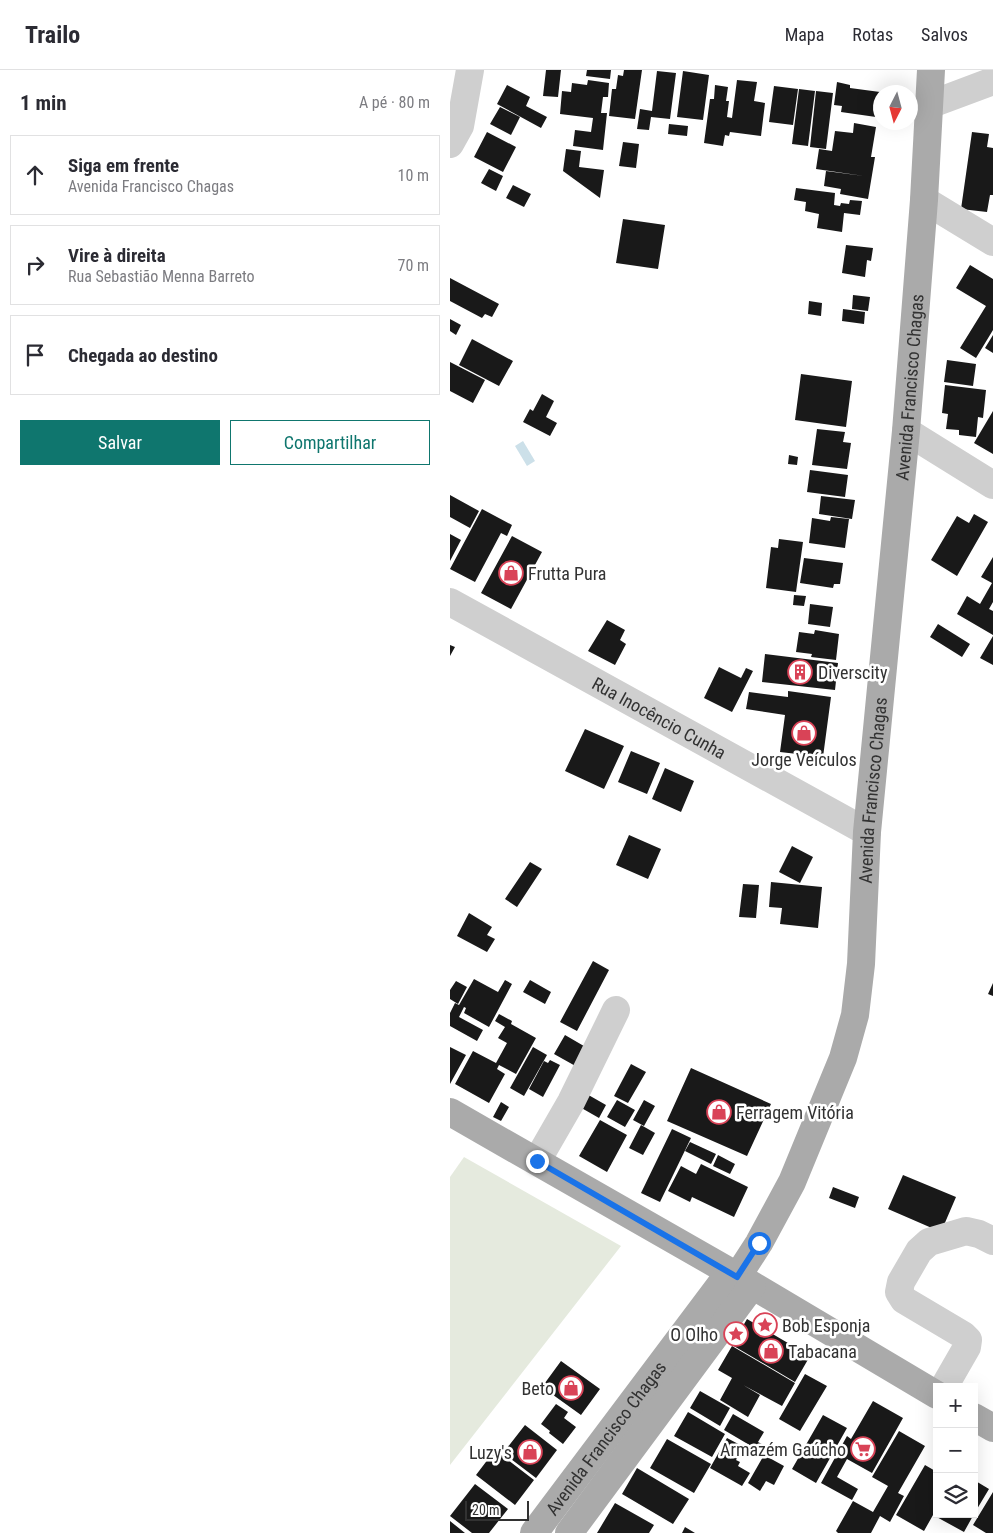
<!DOCTYPE html>
<html lang="pt">
<meta charset="utf-8">
<style>
body{margin:0;font-family:"Roboto Condensed",sans-serif;background:#f7f7f7;color:#2b2b33}
.controls{position:absolute;right:15px;bottom:15px;display:grid;overflow:hidden;border-radius:0px;box-shadow:0 5px 20px #0002}
.controls button{width:45px;height:45px;display:grid;place-items:center;padding:0;border:0;border-bottom:1px solid #e1e1e2;background:#fff;color:#2b2b33;font:25px sans-serif}
.compass{position:absolute;left:423px;top:15px;width:45px;height:45px;border-radius:50%;background:#fff;box-shadow:0 5px 20px #0002;rotate:186deg}
.scale{position:absolute;left:15px;bottom:12px;width:64px;box-sizing:border-box;padding-left:5px;border:2px solid #323232;border-top:0;font-size:14px;line-height:18px;white-space:nowrap;color:#323232;-webkit-text-stroke:4px #fff;paint-order:stroke}
.stop{position:absolute;width:15px;height:15px;margin:-11px;border:4px solid #1a73e8;border-radius:50%;background:#fff}
.stop.end{background:#1a73e8;border-color:#fff;box-shadow:0 1px 5px #0008}
.list{margin:0;padding:0;list-style:none}
h2{display:flex;justify-content:space-between;align-items:center;height:65px;margin:0;padding:0 20px;font-size:21px}
h2 small{font-size:16px;font-weight:400;color:#7c7c81}
.list li{display:grid;grid-template-columns:32px 1fr auto;gap:15px;align-items:center;box-sizing:border-box;height:80px;margin:0 10px 10px;padding:0 10px;border:1px solid #e1e1e2;border-radius:0px}
.list b{display:block;font-size:19px;white-space:nowrap}
.list p{margin:0;font-size:16px;white-space:nowrap;color:#7c7c81}
.list em{font-size:16px;font-style:normal;color:#7c7c81}
.actions{display:flex;gap:10px;padding:15px 20px}
.actions a{flex:1;padding:11px 0;border:1px solid #0f766e;border-radius:0px;text-align:center;font-size:18px;color:#0f766e}
.actions .main{background:#0f766e;color:#fff}
.icon{flex:none;width:28px;height:28px;fill:none;stroke:currentColor;stroke-width:2;stroke-linecap:round;stroke-linejoin:round}
.map{position:relative;flex:none;width:543px;height:1463px;overflow:hidden}
header{display:flex;align-items:center;gap:30px;box-sizing:border-box;height:70px;padding:0 25px;background:#fff;border-bottom:1px solid #e1e1e2}
header strong{font-size:24px}
nav{display:flex;gap:28px;margin-inline-start:auto;font-size:18px}
main{display:flex}
aside{flex:1;background:#fff}
.map>svg:first-child{display:block}
.green{fill:#e5eade}
.water{fill:#cce0e9}
.building{fill:#191919}
.lines{fill:none;stroke-linecap:round;stroke-linejoin:round}
.minor{stroke:#cfcfcf;stroke-width:28}
.major{stroke:#aaa;stroke-width:28}
.route{stroke:#1a73e8;stroke-width:6}
.labels{text-anchor:middle;dominant-baseline:central;stroke-width:5;stroke-linejoin:round;paint-order:stroke}
.street-label{font-size:18px;fill:#323232;stroke:#fff}
.poi-label{font-size:18px;fill:#323232;stroke:#fff;text-anchor:start}
</style>
<header>
<strong>Trailo</strong>
<nav><a>Mapa</a><a>Rotas</a><a>Salvos</a></nav>
</header>
<main>
<aside>
<h2>1 min<small>A pé · 80 m</small></h2>
<ul class="list">
<li><svg class="icon" aria-label="ahead" viewBox="0 0 24 24"><path d="M12 20V5M6 11l6-6 6 6"/></svg><div><b>Siga em frente</b><p>Avenida Francisco Chagas</p></div><em>10 m</em></li>
<li><svg class="icon" aria-label="right" viewBox="0 0 24 24"><path d="M7 20v-9h11M14 6l5 5-5 5"/></svg><div><b>Vire à direita</b><p>Rua Sebastião Menna Barreto</p></div><em>70 m</em></li>
<li><svg class="icon" aria-label="arrive" viewBox="0 0 24 24"><path d="M6 21V4h12l-3 4 3 4H6"/></svg><div><b>Chegada ao destino</b></div></li>
</ul>
<div class="actions"><a class="main">Salvar</a><a>Compartilhar</a></div>
</aside>
<div class="map">
<svg width="543" height="1463" viewBox="0 0 543 1463">
<rect width="100%" height="100%" fill="#fff"/>
<path class="green" d="M14 1087 171 1176 0 1395V1107Z"/>
<path class="water" d="M73 371 85 391 77 396 65 376Z"/>
<path class="building" d="M96 0H111L108 27 93 26Z
M137 0H161L160 9 136 6Z
M174 0H192L185 49 159 46 162 19H166L168 5 173 6Z
M207 1 226 3 220 49 201 47 199 60 187 59 190 39 202 41Z
M233 1 259 5 253 50 227 47Z
M138 10 159 13 158 27H153L151 43H157L153 80 123 76 125 60 141 62 143 48 110 44 112 21 121 22 122 13 137 15Z
M287 10 307 12 304 31 315 33 311 66 280 62 279 66 275 65 273 76 254 73 260 29H264L265 15 278 17 276 31H279L277 47 282 48Z
M387 12 400 15V18L430 22 426 47 391 42 392 36 384 35Z
M57 15 80 27 76 36 97 47 91 58 47 34Z
M324 16 348 19 343 55 319 52Z
M349 19 365 21 358 76 342 74Z
M366 21 383 23 376 79 360 77Z
M50 37 70 47 61 65 40 54Z
M404 53 426 57 421 87H425L418 129 390 124 391 119 374 116 376 101 414 106 366 99 369 79 382 81 385 61 403 63Z
M219 54 238 56 237 66 218 64Z
M37 62 66 77 53 102 24 87Z
M522 62 539 64 537 77 543 78V125H540L537 142 511 139Z
M173 72 189 74 186 98 169 96Z
M116 79 131 81 129 97 154 100 150 128 113 101Z
M39 99 53 106 46 121 31 113Z
M63 115 81 124 74 137 56 128Z
M346 118 385 123 384 135 390 136 391 133 399 134 400 130 412 131 410 145 394 143 392 162 367 158 369 144 355 141 356 132 344 130Z
M173 149 215 155 208 199 166 193Z
M396 175 423 178 421 191 417 190 415 207 392 203Z
M520 195 543 209V260L526 288 510 278 536 236 506 218Z
M0 208 49 234 42 247 35 244 32 248 0 231Z
M403 225 420 227 418 241 402 239Z
M359 231 372 233 371 246 358 244Z
M393 239 415 242 414 254 392 251Z
M0 249 11 255 6 265 0 261Z
M543 265V283L535 278Z
M22 269 63 291 49 316 9 295Z
M497 290 526 294 523 316 494 312Z
M0 292 35 310 23 333 0 321Z
M351 304 402 311 396 357 345 350Z
M495 315 536 320 533 348 528 347 526 367 509 365V360L496 359 498 344 492 343Z
M92 324 104 331 96 347 107 353 100 366 73 352 80 339 83 341Z
M543 341V384L524 373Z
M367 359 395 362 393 372 401 373 397 399 362 395Z
M339 385 348 387 347 395 338 394Z
M360 400 398 405 395 427 357 422Z
M0 425 29 441 20 458 0 447Z
M371 426 405 430 402 449 369 444Z
M32 439 62 455 57 466 51 463 25 512 0 499Z
M524 444 538 452 507 506 481 490 507 446 519 453Z
M381 447 399 449 395 478 359 473 362 448 380 451Z
M0 464 11 470 0 491Z
M62 466 92 482 61 539 31 523Z
M329 469 353 472 346 522 316 518 321 477 328 478Z
M543 487V532L539 539 543 541V565L507 544 517 526 530 534 542 513 531 507Z
M354 488 393 493 390 514H384L383 518 350 513Z
M344 525 356 526 354 536 343 535Z
M360 534 383 537 380 557 358 554Z
M157 550 175 560 170 570 176 574 165 595 138 581Z
M488 554 520 574 512 587 480 567Z
M365 560 389 564 386 590 361 587 362 584 346 582 349 562 364 564Z
M543 566V595L530 588Z
M0 575 5 577 0 586Z
M315 584 388 593 385 620 312 612Z
M269 597 291 608 296 598 303 601 282 642 254 628Z
M338 621 381 627 373 687 330 682 335 645 296 639 299 622 338 627Z
M135 659 174 676 154 719 115 701Z
M181 681 210 693 197 724 168 712Z
M215 698 244 711 231 742 202 729Z
M179 765 211 779 198 809 166 795Z
M342 776 363 787 350 813 329 802Z
M80 792 92 799 67 837 55 829Z
M321 812 372 817 368 858 330 854 332 838 319 837Z
M293 814 309 815 306 848 289 847Z
M19 843 42 857 37 865 45 869 37 882 7 866Z
M143 891 159 900 127 961 110 952Z
M24 909 48 922 55 910 62 914 39 957 14 943 16 938 14 937 9 947 33 960 27 971 0 956V943L5 933 9 935Z
M80 910 101 922 95 934 73 922Z
M6 911 17 917 8 934 0 929V920Z
M543 913V926L538 924Z
M49 944 62 951 61 954 86 968 66 1004 49 995 47 999 55 1004 39 1033 5 1014 23 981 46 993 57 973 48 968 55 957 45 951Z
M115 965 139 979 129 998 104 984Z
M0 977 16 985 0 1014Z
M83 977 97 985 74 1026 60 1018Z
M100 990 110 995 93 1027 79 1019 94 991 98 993Z
M181 994 196 1002 178 1033 164 1026Z
M241 998 321 1034 297 1086 217 1051Z
M135 1023 156 1035 149 1048 128 1036Z
M167 1030 185 1040 175 1057 157 1047Z
M194 1030 205 1036 194 1056 183 1050Z
M51 1032 59 1037 51 1051 43 1047Z
M150 1050 177 1065 157 1102 129 1086Z
M191 1055 205 1063 193 1085 179 1078Z
M222 1059 241 1068 210 1132 191 1123Z
M240 1072 266 1084 261 1094 235 1081Z
M268 1085 285 1094 280 1104 263 1096Z
M251 1094 298 1117 284 1147 242 1127 240 1132 218 1121 231 1096 246 1104Z
M453 1105 506 1127 491 1162 438 1139Z
M383 1117 409 1127 405 1138 379 1128Z
M297 1249 360 1286 345 1312 282 1275Z
M282 1276 345 1313 332 1336 293 1315 310 1325 298 1347 270 1330 282 1308 268 1300Z
M111 1291 150 1319 131 1345 92 1317Z
M355 1304 377 1316 350 1361 329 1349Z
M250 1321 280 1338 270 1356 240 1338Z
M423 1331 453 1348 422 1403 397 1389 387 1407 408 1419 402 1430 371 1413 397 1366 401 1369Z
M106 1334 118 1342 114 1348 126 1357 113 1374 99 1363 100 1361 91 1354Z
M238 1342 275 1364 262 1387 224 1366Z
M283 1344 314 1362 308 1372 317 1377 313 1383 274 1360Z
M373 1345 397 1358 366 1413 342 1399Z
M75 1355 107 1380 86 1408 53 1383Z
M449 1361 475 1376 448 1423 454 1426 440 1452 430 1446 421 1463H388L386 1461 403 1431 423 1442 438 1416 422 1407Z
M277 1368 294 1377 286 1390 290 1392 288 1396 300 1403 292 1416 260 1398Z
M217 1369 261 1394 244 1423 200 1398Z
M45 1380 84 1410 65 1435 26 1405Z
M314 1385 334 1396 324 1415 316 1411 310 1421 298 1413Z
M475 1395 487 1402V1439L484 1444 487 1441V1444H524L514 1462 483 1445 474 1461 446 1445Z
M187 1398 239 1429 223 1454 172 1424Z
M524 1410 539 1419 524 1444Z
M25 1414 58 1439 39 1463H22L0 1446Z
M543 1422V1463H536L523 1455Z
M165 1433 204 1455 199 1463H147Z
M0 1451 15 1463H0Z
M235 1457 245 1463H232Z"/>
<g class="lines">
<g class="minor">
<path d="M479 35 543 11"/>
<path d="M0 74 10 56 20 0"/>
<path d="M474 130 543 172"/>
<path d="M456 361 543 415"/>
<path id="s1" d="M0 532 417 762"/>
<path d="M87 1091 121 1032 166 940"/>
<path d="M494 1317 517 1277 518 1270 513 1265 454 1230 449 1222 451 1212 469 1181 479 1172 516 1161 529 1164 543 1171"/>
</g>
<g class="major">
<path d="M0 1042 280 1202 487 1325"/>
<path id="s2" d="M287 1207 309 1173 342 1112 393 988 405 945 411 894 417 762 456 361 474 130 481 0"/>
<path d="M524 1347 543 1358"/>
<path id="s3" d="M84 1463 280 1202"/>
<path d="M119 1463 302 1216"/>
</g>
</g>
<g class="lines">
<path class="route" d="M87 1091 287 1207 309 1173"/>
</g>
<defs>
<g id="shop-ring" transform="scale(1.25)"><circle r="9.5" fill="#fff" stroke="#d94357" stroke-width="1.5"/><path d="M-5-2.5h2.3a2.7 3.5 0 0 1 5.4 0H5L5.5 6h-11ZM-1.5-2.5h3a1.5 2.3 0 0 0-3 0Z" fill="#d94357"/></g>
<g id="building-ring" transform="scale(1.25)"><circle r="9.5" fill="#fff" stroke="#d94357" stroke-width="1.5"/><path d="M-4-6H4V6H1V3H-1V6H-4ZM-2.5-4.3h1.7v1.8h-1.7ZM.8-4.3h1.7v1.8H.8ZM-2.5-1h1.7V.8h-1.7ZM.8-1h1.7V.8H.8Z" fill="#d94357"/></g>
<g id="sight-ring" transform="scale(1.25)"><circle r="9.5" fill="#fff" stroke="#d94357" stroke-width="1.5"/><path d="M0-6L1.8-2.2L6-1.7L2.9 1.2L3.7 5.4L0 3.3L-3.7 5.4L-2.9 1.2L-6-1.7L-1.8-2.2Z" fill="#d94357"/></g>
<g id="supermarket-ring" transform="scale(1.25)"><circle r="9.5" fill="#fff" stroke="#d94357" stroke-width="1.5"/><path d="M-6-5.5h2.5l.6 2H6L4.5 2H-2.5L-4.4-4H-6ZM-1.5 3.2a1.3 1.3 0 1 0 .1 0ZM3 3.2a1.3 1.3 0 1 0 .1 0Z" fill="#d94357"/></g>
</defs>
<g fill-rule="evenodd">
<use href="#shop-ring" x="61" y="503"/>
<use href="#building-ring" x="350" y="602"/>
<use href="#shop-ring" x="354" y="663"/>
<use href="#shop-ring" x="269" y="1042"/>
<use href="#sight-ring" x="315" y="1255"/>
<use href="#sight-ring" x="286" y="1264"/>
<use href="#shop-ring" x="321" y="1281"/>
<use href="#shop-ring" x="121" y="1318"/>
<use href="#supermarket-ring" x="413" y="1379"/>
<use href="#shop-ring" x="80" y="1382"/>
</g>
<g class="labels">
<g class="street-label">
<text stroke="none"><textPath href="#s2" startOffset="919">Avenida Francisco Chagas</textPath></text>
<text stroke="none"><textPath href="#s1" startOffset="239">Rua Inocêncio Cunha</textPath></text>
<text stroke="none"><textPath href="#s2" startOffset="514">Avenida Francisco Chagas</textPath></text>
<text stroke="none"><textPath href="#s3" startOffset="119">Avenida Francisco Chagas</textPath></text>
</g>
<g class="poi-label">
<text x="78" y="503">Frutta Pura</text>
<text x="368" y="602">Diverscity</text>
<text x="354" y="689" text-anchor="middle">Jorge Veículos</text>
<text x="286" y="1042">Ferragem Vitória</text>
<text x="332" y="1255">Bob Esponja</text>
<text x="268" y="1264" text-anchor="end">O Olho</text>
<text x="338" y="1281">Tabacana</text>
<text x="104" y="1318" text-anchor="end">Beto</text>
<text x="396" y="1379" text-anchor="end">Armazém Gaúcho</text>
<text x="62" y="1382" text-anchor="end">Luzy's</text>
</g>
</g>
</svg>
<div class="controls">
<button>+</button>
<button>−</button>
<button><svg class="icon" aria-label="layers" viewBox="0 0 24 24"><path d="M12 4l9 5-9 5-9-5zM3 14l9 5 9-5"/></svg></button>
</div>
<svg class="compass" viewBox="-18 -18 36 36"><path d="M0-13l5 13h-10z" fill="#e53935"/><path d="M0 13l5-13h-10z" fill="#7c7c81"/></svg>
<div class="scale">20 m</div>
<div class="stop" style="left:309px;top:1173px"></div>
<div class="stop end" style="left:87px;top:1091px"></div>
</div>
</main>
